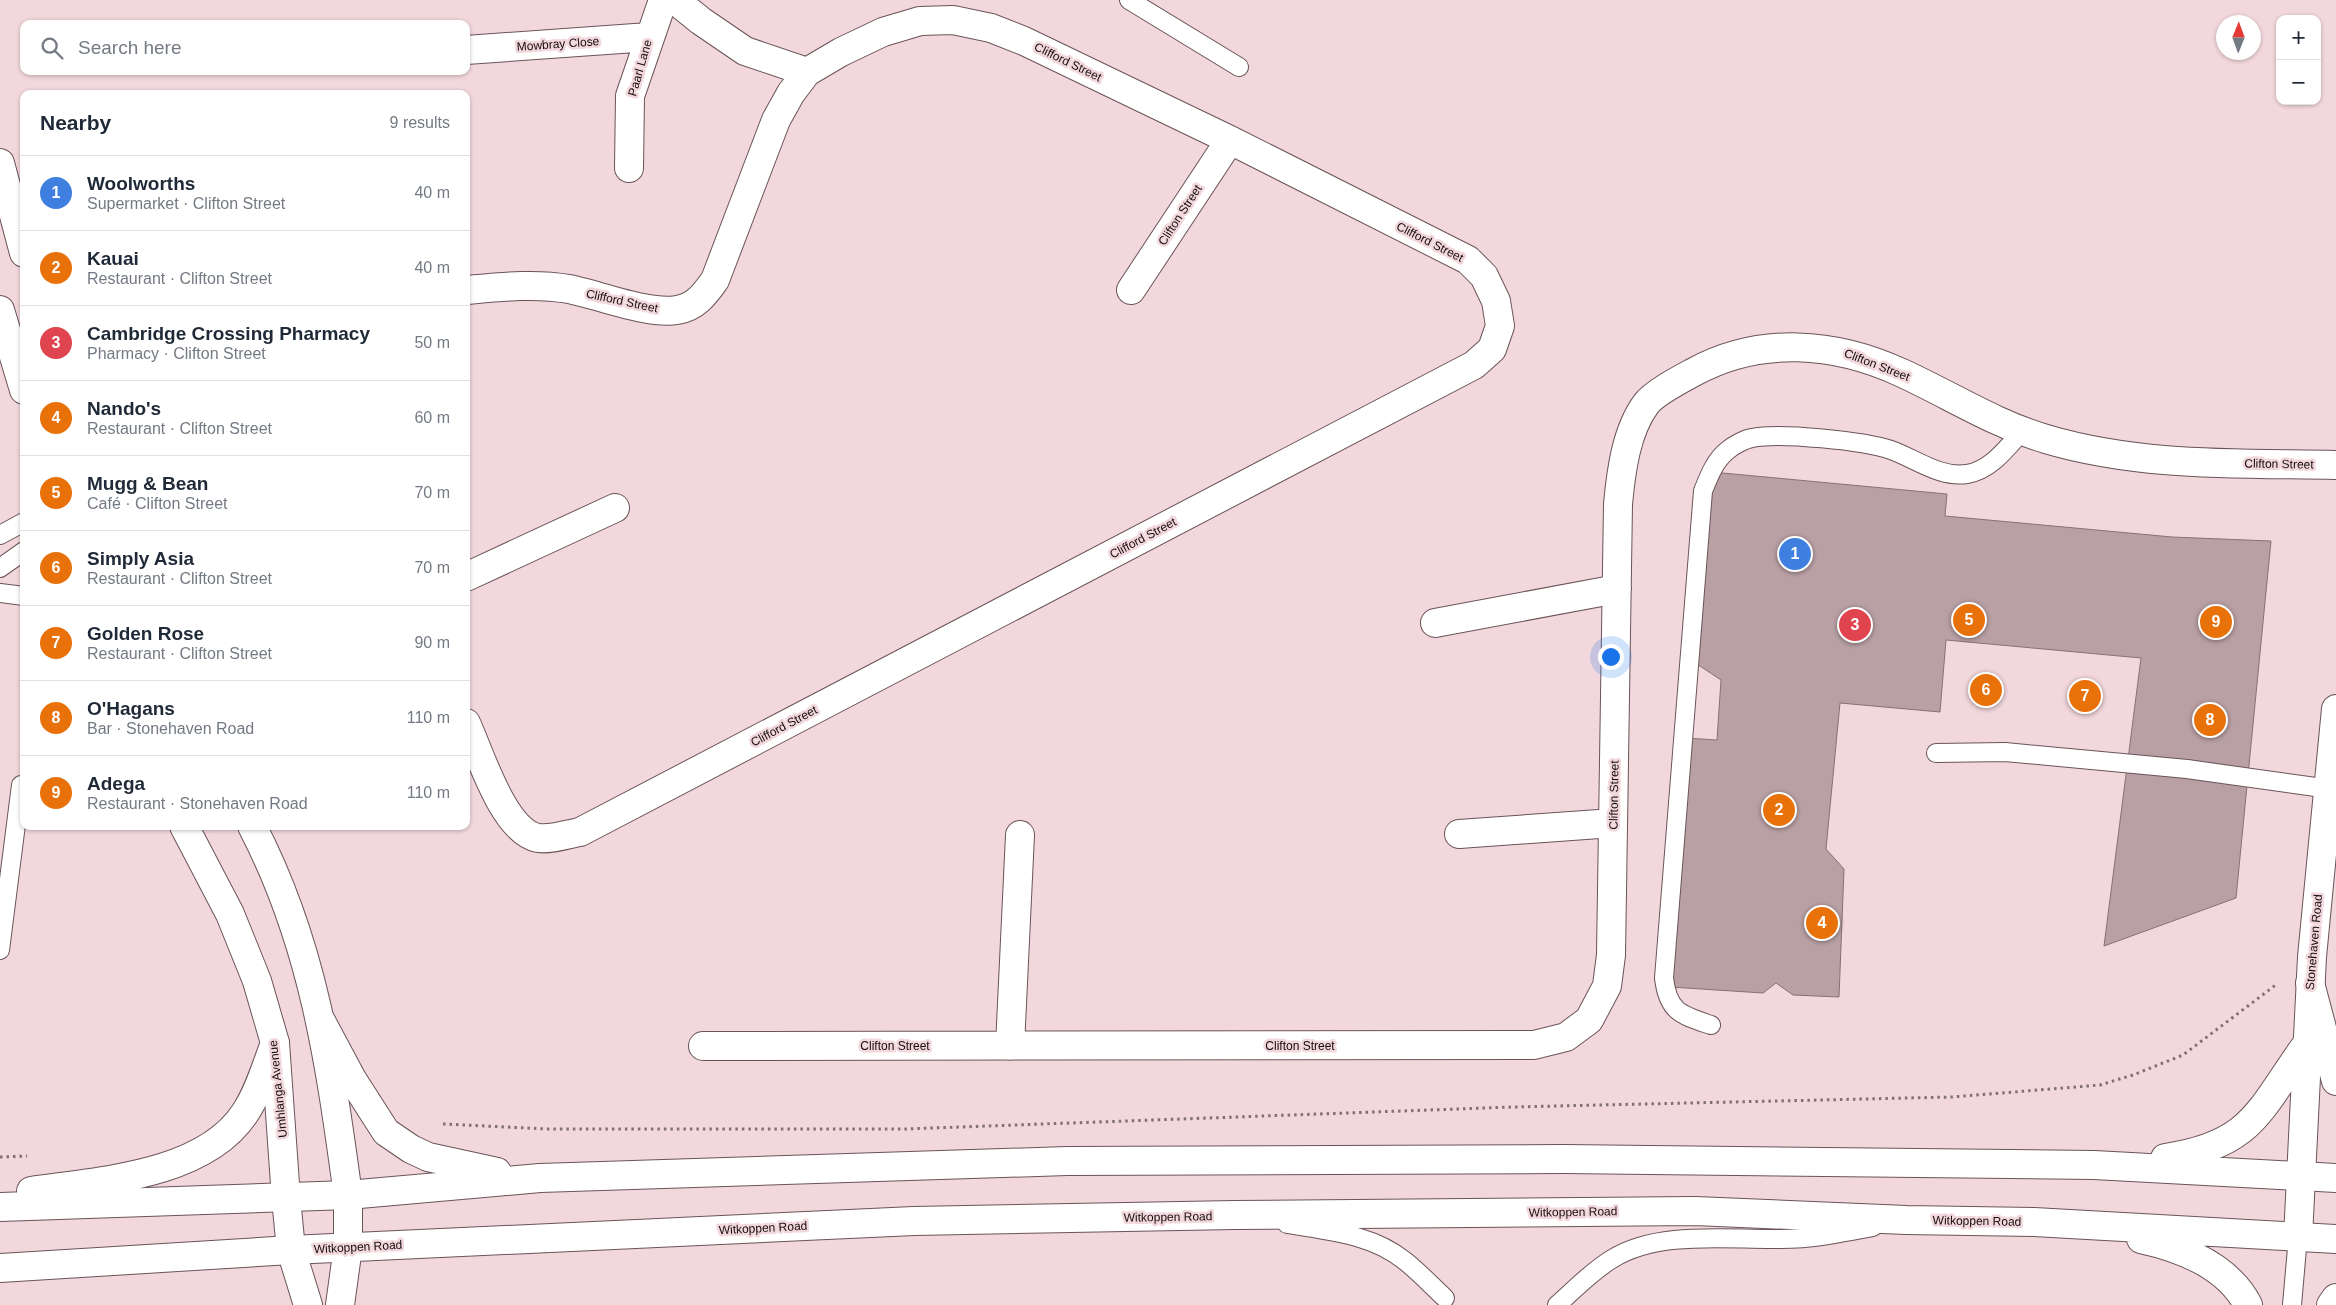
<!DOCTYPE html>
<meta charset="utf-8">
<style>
body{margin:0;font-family:Helvetica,sans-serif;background:#f6f6f7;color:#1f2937}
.controls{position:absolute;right:15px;top:15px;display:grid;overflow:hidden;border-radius:10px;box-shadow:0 1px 4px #0004}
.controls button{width:45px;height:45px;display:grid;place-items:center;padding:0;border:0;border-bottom:1px solid #e0e1e3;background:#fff;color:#1f2937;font:25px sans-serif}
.compass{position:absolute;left:2216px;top:15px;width:45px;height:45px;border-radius:50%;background:#fff;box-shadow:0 1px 4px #0004;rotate:1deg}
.you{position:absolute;left:1610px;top:656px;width:18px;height:18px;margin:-12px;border:4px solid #fff;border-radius:50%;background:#1a73e8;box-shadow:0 0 0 8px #1a73e833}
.badge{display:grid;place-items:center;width:32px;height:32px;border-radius:50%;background:#7c3aed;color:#fff;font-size:16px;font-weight:700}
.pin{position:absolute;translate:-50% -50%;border:2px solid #fff;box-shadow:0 1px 5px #0006}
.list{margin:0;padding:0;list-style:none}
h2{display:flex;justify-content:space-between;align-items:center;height:65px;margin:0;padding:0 20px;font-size:21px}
h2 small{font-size:16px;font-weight:400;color:#747a83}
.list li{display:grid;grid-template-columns:32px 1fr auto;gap:15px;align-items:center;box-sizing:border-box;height:75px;padding:0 20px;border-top:1px solid #e0e1e3}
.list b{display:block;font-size:19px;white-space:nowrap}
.list p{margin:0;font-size:16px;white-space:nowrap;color:#747a83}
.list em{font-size:16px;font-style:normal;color:#747a83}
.icon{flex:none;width:28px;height:28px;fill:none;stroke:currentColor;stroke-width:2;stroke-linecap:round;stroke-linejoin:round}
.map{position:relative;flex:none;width:2336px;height:1305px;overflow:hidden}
.search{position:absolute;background:#fff;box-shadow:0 1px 4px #0004;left:20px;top:20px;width:450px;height:55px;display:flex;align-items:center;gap:12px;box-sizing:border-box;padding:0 18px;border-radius:10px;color:#747a83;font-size:19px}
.panel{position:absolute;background:#fff;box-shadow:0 1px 4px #0004;left:20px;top:90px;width:450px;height:740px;border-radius:10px}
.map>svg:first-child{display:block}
.building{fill:#b9a0a5;stroke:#887075}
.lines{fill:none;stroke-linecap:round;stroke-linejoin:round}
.service-casing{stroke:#6a5458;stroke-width:20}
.minor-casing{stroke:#6a5458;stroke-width:30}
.tertiary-casing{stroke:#6a5458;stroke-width:30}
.secondary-casing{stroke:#6a5458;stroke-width:30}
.path{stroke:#817073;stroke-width:3;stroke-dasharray:2.5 4;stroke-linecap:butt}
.service{stroke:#fff;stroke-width:18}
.minor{stroke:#fff;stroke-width:28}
.tertiary{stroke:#fff;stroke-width:28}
.secondary{stroke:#fff;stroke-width:28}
.labels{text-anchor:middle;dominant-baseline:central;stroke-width:5;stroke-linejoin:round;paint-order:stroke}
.street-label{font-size:12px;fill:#150d0f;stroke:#f2d7dc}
</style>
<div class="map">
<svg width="2336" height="1305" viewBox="0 0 2336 1305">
<rect width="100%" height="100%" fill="#f2d7dc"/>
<path class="building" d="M1712 472 1947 494 1945 516 2172 537 2271 541 2236 898 2104 946 2141 658 1946 640 1940 712 1840 703 1826 849 1844 869 1839 997 1793 995 1776 983 1763 993 1670 987 1685 738 1717 740 1721 680 1694 662Z"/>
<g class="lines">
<g class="service-casing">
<path id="service" d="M1129 0 1239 67
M0 535 24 522
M0 568 24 551
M0 593 24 596
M1936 753 2005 752 2187 769 2330 789
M0 950 21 785
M1711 1025C1681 1015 1668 1012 1664 978L1703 491C1709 476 1715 460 1728 450 1734 445 1745 439 1752 438 1779 432 1865 441 1891 450 1916 459 1940 478 1967 474 1991 470 2007 448 2023 430
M1287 1224C1328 1231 1372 1234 1405 1261 1419 1272 1432 1286 1445 1298
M1557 1305C1575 1289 1592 1271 1612 1259 1658 1230 1728 1240 1780 1239 1811 1239 1842 1233 1873 1227
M2292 1305 2298 1237"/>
</g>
<g class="minor-casing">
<path id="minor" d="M675 0 701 21 745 51 807 72
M466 50 649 37
M0 163 24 253
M629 168 630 96 663 0
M466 290C500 287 535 283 569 289 599 295 649 315 677 310 696 307 705 294 715 280L776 120 791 93 807 72 841 52 883 32 920 21 953 20 991 28 1024 41 1230 140 1468 260 1484 276 1496 301 1500 326 1492 349 1474 365 580 832C568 834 551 840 538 838 503 831 480 753 466 723
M1131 290 1230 140
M0 310 24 390
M466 577 615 508
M1435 623 1617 589
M184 826 230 914 257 981 275 1043 286 1198
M252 826C314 945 330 1064 348 1195
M1459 834 1613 823
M703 1046 1534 1045 1566 1037 1589 1020 1607 986 1611 955 1618 504C1621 472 1626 431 1646 404 1654 393 1681 379 1694 372 1760 336 1835 342 1902 373 1950 395 1995 424 2046 439 2140 467 2239 463 2336 465
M1010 1046 1020 835
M2298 1237 2312 957 2336 709"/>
</g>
<g class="tertiary-casing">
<path id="tertiary" d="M286 1198 291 1250 308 1305
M340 1305 348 1247V1195"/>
</g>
<g class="secondary-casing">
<path id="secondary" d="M2310 983 2336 1081
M321 1021 352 1079 386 1132 411 1149 428 1157 497 1172
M2165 1158C2253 1145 2259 1110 2306 1045
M31 1191C98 1181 204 1176 245 1113 259 1092 266 1066 275 1043
M0 1207 348 1195 540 1178 1067 1161 1563 1159 2094 1165 2336 1178
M2141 1239C2182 1248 2228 1266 2248 1305
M0 1268 291 1250 914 1221 1235 1215 1695 1211 1906 1220 2034 1222 2336 1239
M2331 1305 2336 1298"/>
</g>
<path class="path" d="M443 1124 548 1129H905L1512 1107 1952 1097 2100 1085 2133 1075 2183 1055 2277 984
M0 1157 27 1156"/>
<use href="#service" class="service"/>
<use href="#minor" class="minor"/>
<use href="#tertiary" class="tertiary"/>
<use href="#secondary" class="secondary"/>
</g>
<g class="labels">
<g class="street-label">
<text transform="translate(558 44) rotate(-4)">Mowbray Close</text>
<text transform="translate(1068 62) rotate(26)">Clifford Street</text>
<text transform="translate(640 68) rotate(-74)">Paarl Lane</text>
<text transform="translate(1180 215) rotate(-57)">Clifton Street</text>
<text transform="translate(1430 242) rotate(27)">Clifford Street</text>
<text transform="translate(622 301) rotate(12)">Clifford Street</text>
<text transform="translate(1877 365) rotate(21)">Clifton Street</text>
<text transform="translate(2279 464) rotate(1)">Clifton Street</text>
<text transform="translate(1143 538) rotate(-28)">Clifford Street</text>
<text transform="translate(784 726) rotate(-28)">Clifford Street</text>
<text transform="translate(1614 795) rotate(-89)">Clifton Street</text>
<text transform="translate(2314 942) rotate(-85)">Stonehaven Road</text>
<text x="895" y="1046">Clifton Street</text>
<text x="1300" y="1046">Clifton Street</text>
<text transform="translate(278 1089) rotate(-96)">Umhlanga Avenue</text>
<text transform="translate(1573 1212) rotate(-1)">Witkoppen Road</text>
<text transform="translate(1168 1217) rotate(-1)">Witkoppen Road</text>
<text transform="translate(1977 1221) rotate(1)">Witkoppen Road</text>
<text transform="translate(763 1228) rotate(-3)">Witkoppen Road</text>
<text transform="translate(358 1247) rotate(-3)">Witkoppen Road</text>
</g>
</g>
</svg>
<div class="controls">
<button>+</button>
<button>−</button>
</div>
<svg class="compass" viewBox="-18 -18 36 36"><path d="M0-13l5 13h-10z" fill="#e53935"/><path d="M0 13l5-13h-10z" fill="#747a83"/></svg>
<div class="you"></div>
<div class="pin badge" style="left:1795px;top:554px;background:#3f7fe0">1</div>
<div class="pin badge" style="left:1779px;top:810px;background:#e8710a">2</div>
<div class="pin badge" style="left:1855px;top:625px;background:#e0444e">3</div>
<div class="pin badge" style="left:1822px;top:923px;background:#e8710a">4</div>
<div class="pin badge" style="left:1969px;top:620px;background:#e8710a">5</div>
<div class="pin badge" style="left:1986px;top:690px;background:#e8710a">6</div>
<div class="pin badge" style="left:2085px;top:696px;background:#e8710a">7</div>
<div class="pin badge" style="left:2210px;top:720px;background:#e8710a">8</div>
<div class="pin badge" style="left:2216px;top:622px;background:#e8710a">9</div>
<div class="search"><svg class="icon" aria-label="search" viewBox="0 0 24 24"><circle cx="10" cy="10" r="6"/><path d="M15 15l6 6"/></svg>Search here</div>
<section class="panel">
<h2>Nearby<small>9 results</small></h2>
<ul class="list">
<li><span class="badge" style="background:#3f7fe0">1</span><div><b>Woolworths</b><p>Supermarket · Clifton Street</p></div><em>40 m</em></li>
<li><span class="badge" style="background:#e8710a">2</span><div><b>Kauai</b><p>Restaurant · Clifton Street</p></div><em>40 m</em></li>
<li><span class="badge" style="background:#e0444e">3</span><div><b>Cambridge Crossing Pharmacy</b><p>Pharmacy · Clifton Street</p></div><em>50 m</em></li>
<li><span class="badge" style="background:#e8710a">4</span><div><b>Nando's</b><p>Restaurant · Clifton Street</p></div><em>60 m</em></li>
<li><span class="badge" style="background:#e8710a">5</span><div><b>Mugg &amp; Bean</b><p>Café · Clifton Street</p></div><em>70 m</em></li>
<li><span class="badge" style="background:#e8710a">6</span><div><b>Simply Asia</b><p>Restaurant · Clifton Street</p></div><em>70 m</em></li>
<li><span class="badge" style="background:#e8710a">7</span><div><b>Golden Rose</b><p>Restaurant · Clifton Street</p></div><em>90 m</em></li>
<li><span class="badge" style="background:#e8710a">8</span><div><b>O'Hagans</b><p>Bar · Stonehaven Road</p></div><em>110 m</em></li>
<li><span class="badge" style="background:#e8710a">9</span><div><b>Adega</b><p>Restaurant · Stonehaven Road</p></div><em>110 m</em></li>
</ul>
</section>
</div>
